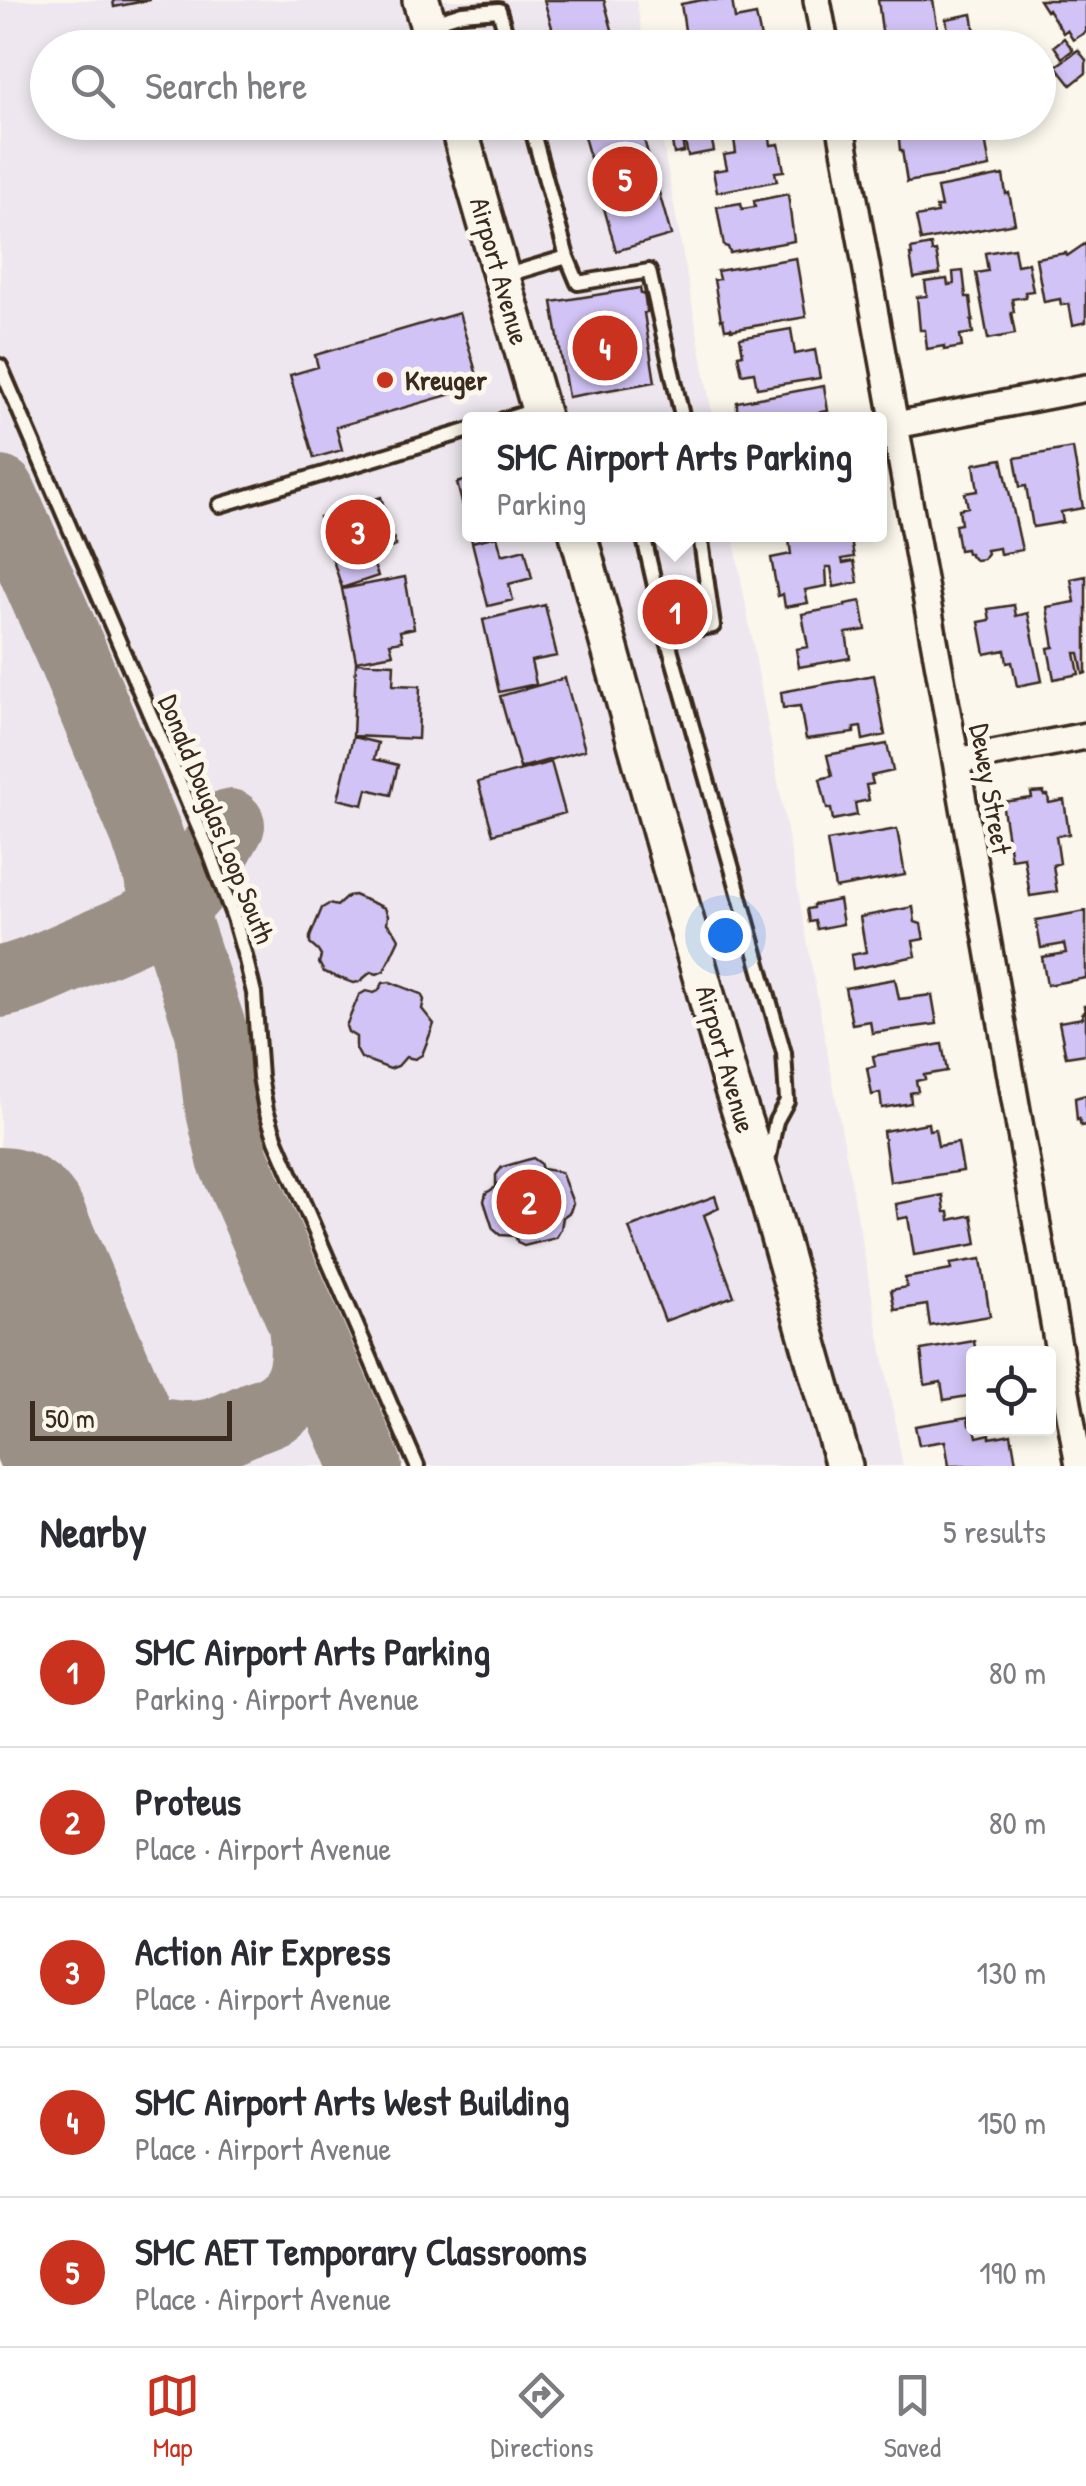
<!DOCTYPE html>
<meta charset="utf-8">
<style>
body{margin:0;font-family:"Patrick Hand",sans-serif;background:#f2f2f3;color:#2b2b33}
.controls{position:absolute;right:30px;bottom:30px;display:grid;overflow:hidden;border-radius:10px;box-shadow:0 5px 15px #0003}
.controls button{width:90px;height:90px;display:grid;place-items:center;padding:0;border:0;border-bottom:2px solid #e1e1e2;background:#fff;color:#2b2b33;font:50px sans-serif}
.scale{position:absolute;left:30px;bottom:25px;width:202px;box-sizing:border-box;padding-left:10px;border:5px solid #3b2a1e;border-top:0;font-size:28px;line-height:35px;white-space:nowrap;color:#3b2a1e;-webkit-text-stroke:8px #fbf7ec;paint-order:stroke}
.you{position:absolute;left:725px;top:935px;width:35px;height:35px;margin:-25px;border:8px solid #fff;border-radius:50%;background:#1a73e8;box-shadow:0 0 0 15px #1a73e833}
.badge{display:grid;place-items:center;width:65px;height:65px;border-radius:50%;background:#c8321e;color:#fff;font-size:32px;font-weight:700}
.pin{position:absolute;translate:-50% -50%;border:5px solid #fff;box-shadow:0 2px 10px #0006}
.popup{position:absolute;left:462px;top:412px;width:425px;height:130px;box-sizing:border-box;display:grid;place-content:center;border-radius:10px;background:#fff;filter:drop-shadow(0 2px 8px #0005);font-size:32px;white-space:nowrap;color:#7c7c81}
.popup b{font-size:38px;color:#2b2b33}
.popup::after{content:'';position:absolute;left:50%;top:100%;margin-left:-20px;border:20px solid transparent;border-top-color:#fff}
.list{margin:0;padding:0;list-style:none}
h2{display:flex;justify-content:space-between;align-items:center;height:130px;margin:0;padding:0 40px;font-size:42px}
h2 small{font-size:32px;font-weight:400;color:#7c7c81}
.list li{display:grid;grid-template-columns:65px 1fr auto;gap:30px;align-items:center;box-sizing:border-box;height:150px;padding:0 40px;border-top:2px solid #e1e1e2}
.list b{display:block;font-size:38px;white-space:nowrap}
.list p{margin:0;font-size:32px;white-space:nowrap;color:#7c7c81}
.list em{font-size:32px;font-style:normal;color:#7c7c81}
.icon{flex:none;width:55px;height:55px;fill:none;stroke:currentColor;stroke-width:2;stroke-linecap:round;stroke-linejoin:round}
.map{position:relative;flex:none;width:1086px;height:1466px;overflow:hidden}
.search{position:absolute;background:#fff;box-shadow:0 5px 15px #0003;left:30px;right:30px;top:30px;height:110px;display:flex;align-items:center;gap:25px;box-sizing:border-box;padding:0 35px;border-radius:55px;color:#7c7c81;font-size:38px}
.sheet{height:880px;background:#fff}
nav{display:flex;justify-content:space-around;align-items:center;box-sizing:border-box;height:140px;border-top:2px solid #e1e1e2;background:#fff;font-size:28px;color:#7c7c81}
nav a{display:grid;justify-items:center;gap:5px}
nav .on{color:#c8321e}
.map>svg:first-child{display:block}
.built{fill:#eee7ef}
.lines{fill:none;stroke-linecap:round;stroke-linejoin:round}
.taxiway{stroke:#9b9085;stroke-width:72}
.runway{stroke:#9b9085;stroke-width:182}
.building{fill:#d1c3f5;stroke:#3b2a1e;stroke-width:2.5}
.lane-casing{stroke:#3b2a1e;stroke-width:20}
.street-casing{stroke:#3b2a1e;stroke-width:32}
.secondary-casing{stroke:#3b2a1e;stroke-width:42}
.lane{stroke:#fbf7ec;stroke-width:12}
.street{stroke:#fbf7ec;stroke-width:25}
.secondary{stroke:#fbf7ec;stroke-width:35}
.poi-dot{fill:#c8321e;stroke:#fbf7ec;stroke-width:4}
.labels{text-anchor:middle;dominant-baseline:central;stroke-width:10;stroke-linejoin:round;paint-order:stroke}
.street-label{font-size:28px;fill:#3b2a1e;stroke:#fbf7ec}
.poi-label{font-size:28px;font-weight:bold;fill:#3b2a1e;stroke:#fbf7ec;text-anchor:start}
</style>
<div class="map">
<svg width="1086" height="1466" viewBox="0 0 1086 1466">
<rect width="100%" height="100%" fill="#fbf7ec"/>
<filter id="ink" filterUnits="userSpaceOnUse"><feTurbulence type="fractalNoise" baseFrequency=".01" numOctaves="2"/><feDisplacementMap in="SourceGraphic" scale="20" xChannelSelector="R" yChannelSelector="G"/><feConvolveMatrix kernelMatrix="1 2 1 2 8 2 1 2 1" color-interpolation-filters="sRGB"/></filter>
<g filter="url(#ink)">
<path class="built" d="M0 0H636L645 47 48 48V122L659 123 713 419 470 420V534L733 535 903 1466H0Z"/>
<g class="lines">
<path class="taxiway" d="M0 492 72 655 146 833 211 1031 219 1098 233 1159 366 1466
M0 982C31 976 58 961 87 949 120 934 156 923 182 897 202 878 215 849 229 825
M69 1397C104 1422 165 1443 209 1435 224 1432 238 1424 252 1418 262 1414 273 1411 281 1405 309 1386 308 1349 303 1320
M41 1466 53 1427 58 1371"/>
<path class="runway" d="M0 1238 98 1466"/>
</g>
<path class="building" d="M113 0H150L114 7Z
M544 0H604L617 48H558Z
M702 0H732L735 19 756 15 762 43 738 48H684L681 31 685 30 681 4Z
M878 0H933L938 31 906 37 907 41 884 46Z
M1039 0H1086V32L1073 40 1067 30 1063 33 1048 9 1046 11Z
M972 14 976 37 950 42 946 19Z
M1064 38 1073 50 1062 58 1054 46Z
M1078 50 1086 60V73L1071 85 1056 66Z
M580 122H639L671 235 616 251Z
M675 122H695L696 128 677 132Z
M934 122H982L990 167 907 182 902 150H900L898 129Z
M709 127 714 151 688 156 683 133Z
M769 132 771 145 779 144 784 171 775 172 777 181 717 192 713 171 727 169 724 155 736 153 734 139Z
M681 133 684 152 674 154 671 135Z
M1003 175 1006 194 1009 193 1015 223 921 241 916 217 937 213 936 207H941L937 188Z
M788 194 794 241 730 253 728 247 724 246 717 207 741 203 742 209 755 207 754 201Z
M1086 243V322L1073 325 1069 304 1061 305 1060 299 1044 302 1036 258 1066 253 1067 256Z
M931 245 932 252 936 251 940 274 914 278 910 255H912L911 249Z
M1014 248 1017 265 1028 263 1033 291 1025 292 1026 297 1012 299 1014 312H1011L1015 334 988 339 976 273 988 271 985 253Z
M796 258 806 317 731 330V328L725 329 723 319 721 320 714 280 719 279 717 271Z
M963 271 966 297H970L973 321H971L973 333 960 335 962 347 944 350V346L927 349 925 330H920L917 297 927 296 925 282 947 279 948 285 954 284 953 272Z
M640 288 641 294H644L647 312 644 313 655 382 568 397 552 302Z
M459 313 480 386 336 427 342 450 314 458 290 375 318 367 315 355Z
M791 329 795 354 815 350 820 378 757 388 754 372 742 374 738 355 743 354 740 338Z
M824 386 828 411 804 415 805 420H737V402Z
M1073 448 1083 508 1061 512 1063 522 1033 527 1026 486 1020 487 1015 458Z
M1002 459 1022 550 1000 554 999 548 986 550 987 553 983 559 976 560 970 556V553H967L966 549 959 550 955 525 961 524 959 509 968 507 965 493 978 491 974 464Z
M470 479V534L457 483Z
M381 497 396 546 370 555 378 576 342 588 319 517Z
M470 534H497V536L472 542Z
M821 534H850L854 557 842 559 843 563 854 561 858 582 834 587 831 567H826L827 586 805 590 808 603 785 607 783 594 778 596 771 558 791 554 789 540Z
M497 536 502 555 525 549 532 578 509 584 513 600 488 606 472 542Z
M1086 576V673L1083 674 1079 653H1075L1079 674 1054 679 1048 648 1054 647 1047 607 1075 602 1071 579Z
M405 577 414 628 400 631 402 641 390 643 393 654 356 661 342 589Z
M861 601 866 630 846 633 850 658 799 667 796 649 808 647 802 614 845 606V604Z
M545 605 557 656 531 661 536 684 499 692 483 620Z
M1014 605 1016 616 1028 613 1042 681 1017 686 1012 662 1007 663 1005 650 985 654 979 622 990 620 988 609Z
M356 662 394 664 393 685 420 686 418 739 353 736Z
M874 675 885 735 863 740 861 727 854 728V733L806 739 800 706 783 708 781 692Z
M565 678 585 750 520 768 500 696Z
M353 737 378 743 374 759 398 765 391 795 367 789 363 805 338 799Z
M887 744 893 771 871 776 873 784 866 785 869 800 855 803 857 815 833 820 831 809H827L820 779 832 776 827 755Z
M551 762 565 813 493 834 478 782Z
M1044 792V795H1048L1049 803 1064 800 1069 834 1056 836 1060 863 1053 865 1057 892 1030 896 1024 857 1011 859 1002 802 1032 798 1031 793Z
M897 829 905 875 835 888 827 841Z
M354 895 385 908 388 916 387 923 395 932 399 939 384 971 377 974 371 972 359 982 353 983 324 972 319 963 321 956 318 951 310 944V937L322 908 329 904 337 906 348 896Z
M839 900 843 924 817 929 815 921 809 922 807 909 813 908V905Z
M913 907 915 922 921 924 924 939 913 941 916 956 853 969 851 955 866 952 860 917Z
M1086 911V978L1047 985 1042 957 1066 953 1064 944 1041 948 1036 920Z
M895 979 899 999 932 995 937 1024 872 1033 870 1021 852 1024 845 988Z
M390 982 421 994 424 1000 422 1009 434 1024 422 1055 415 1059 406 1057 398 1066 390 1069 361 1058 356 1049V1037L348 1032 346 1026 359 995 366 991 374 993 378 991 383 983Z
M1084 1006H1086V1054L1066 1057 1059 1022 1083 1018 1082 1013H1085Z
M942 1044 947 1071 924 1075 925 1079 916 1081 918 1091 910 1093 911 1103 882 1108 880 1093 872 1095 867 1068 875 1066 873 1056Z
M1086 1095V1125L1081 1126 1079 1119 1077 1120 1075 1098Z
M928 1123 929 1130 935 1129 938 1146 958 1143 963 1171 890 1182 883 1131Z
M533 1158 540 1163 542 1169 561 1172 573 1203 570 1212 563 1217 561 1229 556 1238 524 1246 518 1243 515 1236 500 1235 493 1229 484 1201 486 1193 496 1187V1175L502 1167Z
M943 1195 945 1212H949L950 1220 972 1215 977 1244 914 1255 908 1217 898 1219 896 1204Z
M715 1196 719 1208 704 1215 734 1296 665 1321 629 1228Z
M981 1259 990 1316 930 1326 927 1305 895 1310 891 1290 907 1287 905 1278 951 1270 950 1264Z
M974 1341 976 1354H974V1395L944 1400 941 1382 925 1385 921 1350Z
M968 1417 969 1425 974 1424 977 1437 990 1434V1438L1011 1434 1016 1463 995 1466H949L945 1441 919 1445 915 1426Z"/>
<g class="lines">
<g class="lane-casing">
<path id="lane" d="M430 23 462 13 499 10 510 48
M530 122 567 257 578 283 649 271 683 420
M504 276 567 257
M0 366 211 856 234 918 246 960 254 993 260 1077 266 1110 276 1140 417 1466
M503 420 538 409
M220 505 470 430
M643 534 666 634 713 626 700 534
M666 634 784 1053 787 1101 776 1121 768 1162"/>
</g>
<g class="street-casing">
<path id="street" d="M817 0 826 48
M840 122 956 761 1079 1466
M896 425 1086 388
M956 761 1086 736"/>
</g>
<g class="secondary-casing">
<path id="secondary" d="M421 0 435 48
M457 122 543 420
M578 534 729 1077 764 1184 844 1466"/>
</g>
<use href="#lane" class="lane"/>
<use href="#street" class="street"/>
<use href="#secondary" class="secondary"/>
</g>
</g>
<circle class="poi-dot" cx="385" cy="380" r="10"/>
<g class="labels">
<g class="street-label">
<text transform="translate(500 271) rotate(74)">Airport Avenue</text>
<text transform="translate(991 789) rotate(80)">Dewey Street</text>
<text transform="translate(217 819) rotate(68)">Donald Douglas Loop South</text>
<text transform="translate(726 1059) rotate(74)">Airport Avenue</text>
</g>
<g class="poi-label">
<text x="405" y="380">Kreuger</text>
</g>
</g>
</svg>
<div class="controls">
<button><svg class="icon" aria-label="locate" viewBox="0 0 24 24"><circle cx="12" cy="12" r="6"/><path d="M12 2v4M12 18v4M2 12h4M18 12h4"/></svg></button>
</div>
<div class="scale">50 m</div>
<div class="you"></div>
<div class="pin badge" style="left:675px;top:612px">1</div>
<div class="popup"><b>SMC Airport Arts Parking</b>Parking</div>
<div class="pin badge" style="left:529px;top:1202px">2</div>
<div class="pin badge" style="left:358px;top:532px">3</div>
<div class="pin badge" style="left:605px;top:348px">4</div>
<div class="pin badge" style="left:625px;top:179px">5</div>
<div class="search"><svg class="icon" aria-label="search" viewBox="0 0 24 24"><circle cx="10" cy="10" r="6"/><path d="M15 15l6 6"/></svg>Search here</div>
</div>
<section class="sheet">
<h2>Nearby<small>5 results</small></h2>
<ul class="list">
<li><span class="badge">1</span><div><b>SMC Airport Arts Parking</b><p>Parking · Airport Avenue</p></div><em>80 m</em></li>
<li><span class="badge">2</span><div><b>Proteus</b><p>Place · Airport Avenue</p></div><em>80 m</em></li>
<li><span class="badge">3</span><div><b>Action Air Express</b><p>Place · Airport Avenue</p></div><em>130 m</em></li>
<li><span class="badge">4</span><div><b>SMC Airport Arts West Building</b><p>Place · Airport Avenue</p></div><em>150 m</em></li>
<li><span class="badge">5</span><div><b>SMC AET Temporary Classrooms</b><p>Place · Airport Avenue</p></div><em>190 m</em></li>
</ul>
</section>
<nav>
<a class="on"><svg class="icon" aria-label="map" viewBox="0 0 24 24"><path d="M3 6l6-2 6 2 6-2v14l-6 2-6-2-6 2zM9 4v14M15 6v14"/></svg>Map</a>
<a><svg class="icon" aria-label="directions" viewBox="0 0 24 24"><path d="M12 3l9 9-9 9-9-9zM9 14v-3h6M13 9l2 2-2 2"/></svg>Directions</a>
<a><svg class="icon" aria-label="saved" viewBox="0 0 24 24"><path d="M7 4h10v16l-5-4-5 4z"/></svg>Saved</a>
</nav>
